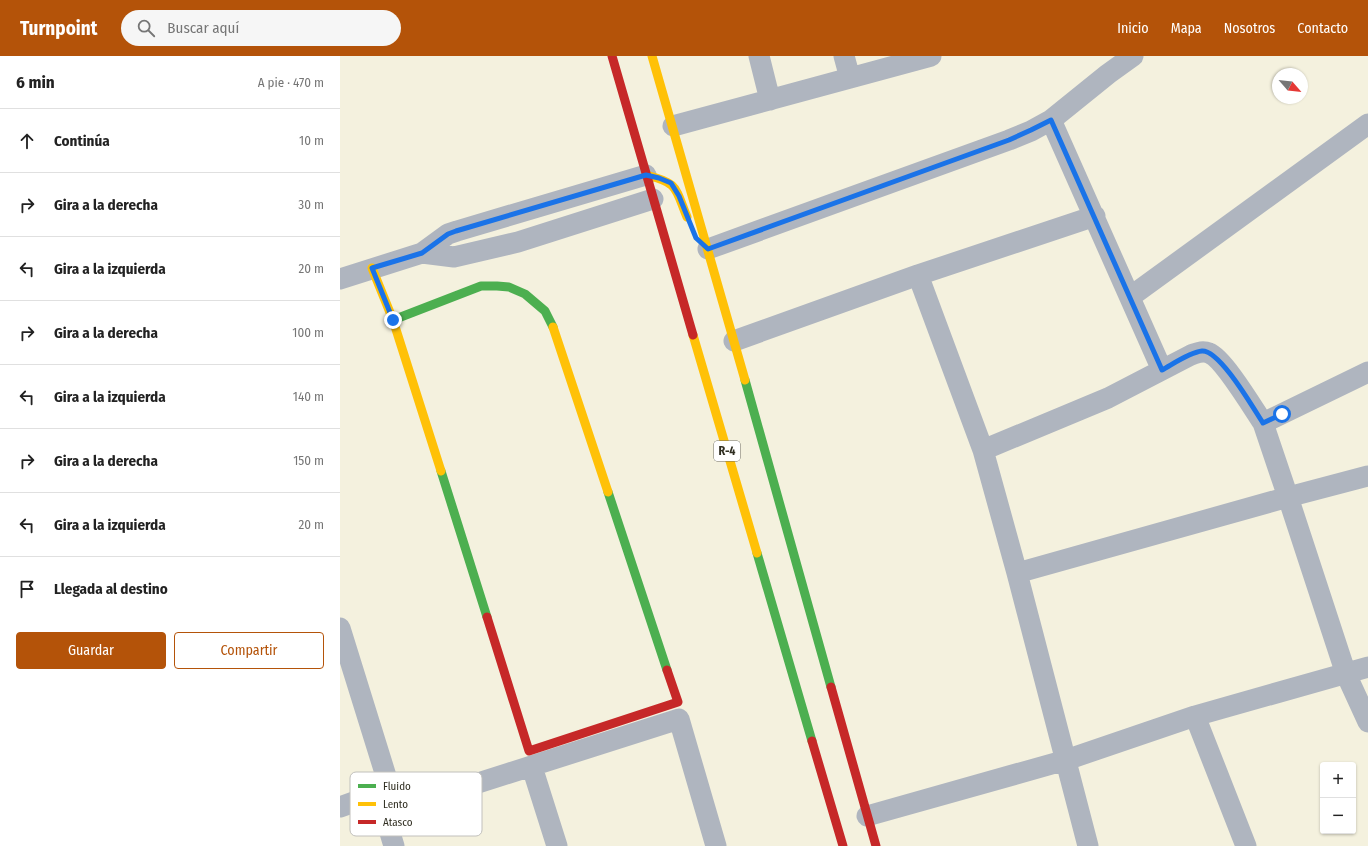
<!DOCTYPE html>
<html lang="es">
<meta charset="utf-8">
<style>
body{margin:0;font-family:"Fira Sans Condensed",sans-serif;background:#f6f6f6;color:#222}
.controls{position:absolute;right:12px;bottom:12px;display:grid;overflow:hidden;border-radius:4px;box-shadow:0 1px 3px #0004}
.controls button{width:36px;height:36px;display:grid;place-items:center;padding:0;border:0;border-bottom:1px solid #e0e0e0;background:#fff;color:#222;font:20px sans-serif}
.compass{position:absolute;left:932px;top:12px;width:36px;height:36px;border-radius:50%;background:#fff;box-shadow:0 1px 3px #0004;rotate:118deg}
.stop{position:absolute;width:12px;height:12px;margin:-9px;border:3px solid #1a73e8;border-radius:50%;background:#fff}
.stop.end{background:#1a73e8;border-color:#fff;box-shadow:0 1px 4px #0008}
.list{margin:0;padding:0;list-style:none}
h2{display:flex;justify-content:space-between;align-items:center;height:52px;margin:0;padding:0 16px;font-size:17px}
h2 small{font-size:13px;font-weight:400;color:#767676}
.list li{display:grid;grid-template-columns:26px 1fr auto;gap:12px;align-items:center;box-sizing:border-box;height:64px;padding:0 16px;border-top:1px solid #e0e0e0}
.list b{display:block;font-size:15px;white-space:nowrap}
.list em{font-size:13px;font-style:normal;color:#767676}
.actions{display:flex;gap:8px;padding:12px 16px}
.actions a{flex:1;padding:9px 0;border:1px solid #b45309;border-radius:4px;text-align:center;font-size:14px;color:#b45309}
.actions .main{background:#b45309;color:#fff}
.icon{flex:none;width:22px;height:22px;fill:none;stroke:currentColor;stroke-width:2;stroke-linecap:round;stroke-linejoin:round}
.map{position:relative;flex:none;width:1028px;height:790px;overflow:hidden}
header{display:flex;align-items:center;gap:24px;box-sizing:border-box;height:56px;padding:0 20px;background:#b45309;color:#fff}
header strong{font-size:19px}
nav{display:flex;gap:22px;margin-inline-start:auto;font-size:14px}
.search{width:280px;height:36px;background:#f6f6f6;display:flex;align-items:center;gap:10px;box-sizing:border-box;padding:0 14px;border-radius:22px;color:#767676;font-size:15px}
main{display:flex}
aside{flex:1;background:#fff}
.map>svg:first-child{display:block}
.lines{fill:none;stroke-linecap:round;stroke-linejoin:round}
.street{stroke:#afb5bf;stroke-width:21}
.fast{stroke:#4caf50;stroke-width:9}
.slow{stroke:#ffc107;stroke-width:9}
.jam{stroke:#c62828;stroke-width:9}
.route{stroke:#1a73e8;stroke-width:5}
.labels{text-anchor:middle;dominant-baseline:central;stroke-width:4;stroke-linejoin:round;paint-order:stroke}
.shield{fill:#fff;stroke:#6e6d64;stroke-width:1}
.shield-label{font-size:12px;font-weight:bold;fill:#302e21}
.key{fill:#fff;stroke:#c1c0bc;stroke-width:1}
.key-label{font-size:11px;fill:#302e21}
</style>
<header>
<strong>Turnpoint</strong>
<div class="search"><svg class="icon" aria-label="search" viewBox="0 0 24 24"><circle cx="10" cy="10" r="6"/><path d="M15 15l6 6"/></svg>Buscar aquí</div>
<nav><a>Inicio</a><a>Mapa</a><a>Nosotros</a><a>Contacto</a></nav>
</header>
<main>
<aside>
<h2>6 min<small>A pie · 470 m</small></h2>
<ul class="list">
<li><svg class="icon" aria-label="ahead" viewBox="0 0 24 24"><path d="M12 20V5M6 11l6-6 6 6"/></svg><div><b>Continúa</b></div><em>10 m</em></li>
<li><svg class="icon" aria-label="right" viewBox="0 0 24 24"><path d="M7 20v-9h11M14 6l5 5-5 5"/></svg><div><b>Gira a la derecha</b></div><em>30 m</em></li>
<li><svg class="icon" aria-label="left" viewBox="0 0 24 24"><path d="M17 20v-9H6M10 6l-5 5 5 5"/></svg><div><b>Gira a la izquierda</b></div><em>20 m</em></li>
<li><svg class="icon" aria-label="right" viewBox="0 0 24 24"><path d="M7 20v-9h11M14 6l5 5-5 5"/></svg><div><b>Gira a la derecha</b></div><em>100 m</em></li>
<li><svg class="icon" aria-label="left" viewBox="0 0 24 24"><path d="M17 20v-9H6M10 6l-5 5 5 5"/></svg><div><b>Gira a la izquierda</b></div><em>140 m</em></li>
<li><svg class="icon" aria-label="right" viewBox="0 0 24 24"><path d="M7 20v-9h11M14 6l5 5-5 5"/></svg><div><b>Gira a la derecha</b></div><em>150 m</em></li>
<li><svg class="icon" aria-label="left" viewBox="0 0 24 24"><path d="M17 20v-9H6M10 6l-5 5 5 5"/></svg><div><b>Gira a la izquierda</b></div><em>20 m</em></li>
<li><svg class="icon" aria-label="arrive" viewBox="0 0 24 24"><path d="M6 21V4h12l-3 4 3 4H6"/></svg><div><b>Llegada al destino</b></div></li>
</ul>
<div class="actions"><a class="main">Guardar</a><a>Compartir</a></div>
</aside>
<div class="map">
<svg width="1028" height="790" viewBox="0 0 1028 790">
<rect width="100%" height="100%" fill="#f4f1de"/>
<g class="lines">
<path class="street" d="M419 0 430 44
M504 0 510 22
M711 64 822 314
M333 70 591 0
M368 193 669 84 691 75 711 64 768 18 793 0
M82 197 114 201 178 186 313 143
M578 219 643 394 677 517 748 790
M0 223 82 197 108 178 117 175 306 119
M790 241 1028 68
M394 285 578 219 755 160
M1028 316 923 367 948 441 1006 618 1028 666
M643 394 768 342 851 299C857 297 862 294 869 297 883 302 913 352 923 367
M677 517 948 441 1028 420
M0 572 50 733 0 751
M855 660 906 790
M192 711 217 790
M527 760 726 704 855 660 1028 611
M54 790 44 757 339 663 376 790"/>
<path class="fast" d="M53 264 141 230H157L169 231 185 238 205 255 213 271
M405 324 491 631
M101 415 147 561
M268 436 327 614
M417 497 472 685"/>
<path class="slow" d="M312 0 405 324
M306 119C339 127 335 132 347 161
M32 212 53 264 101 415
M213 271 268 436
M353 279 417 497"/>
<path class="jam" d="M272 0 353 279
M147 561 189 695 338 646 327 614
M491 631 536 790
M472 685 503 790"/>
</g>
<g class="lines">
<path class="route" d="M53 264 32 212 82 197 108 178 116 175 306 119 319 122 331 127 339 140 356 182 368 193 669 84 691 74 711 64 822 314C833 308 850 296 862 295 880 294 913 352 923 367L942 358"/>
</g>
<g class="labels">
<rect class="shield" x="374" y="385" width="26" height="20" rx="3"/>
<g class="shield-label">
<text x="387" y="395">R-4</text>
</g>
</g>
<rect x="10" y="716" width="132" height="64" rx="6" class="key"/>
<rect x="18" y="728" width="18" height="4" fill="#4caf50"/>
<rect x="18" y="746" width="18" height="4" fill="#ffc107"/>
<rect x="18" y="764" width="18" height="4" fill="#c62828"/>
<g class="key-label">
<text x="43" y="734">Fluido</text>
<text x="43" y="752">Lento</text>
<text x="43" y="770">Atasco</text>
</g>
</svg>
<div class="controls">
<button>+</button>
<button>−</button>
</div>
<svg class="compass" viewBox="-18 -18 36 36"><path d="M0-13l5 13h-10z" fill="#e53935"/><path d="M0 13l5-13h-10z" fill="#767676"/></svg>
<div class="stop" style="left:942px;top:358px"></div>
<div class="stop end" style="left:53px;top:264px"></div>
</div>
</main>
